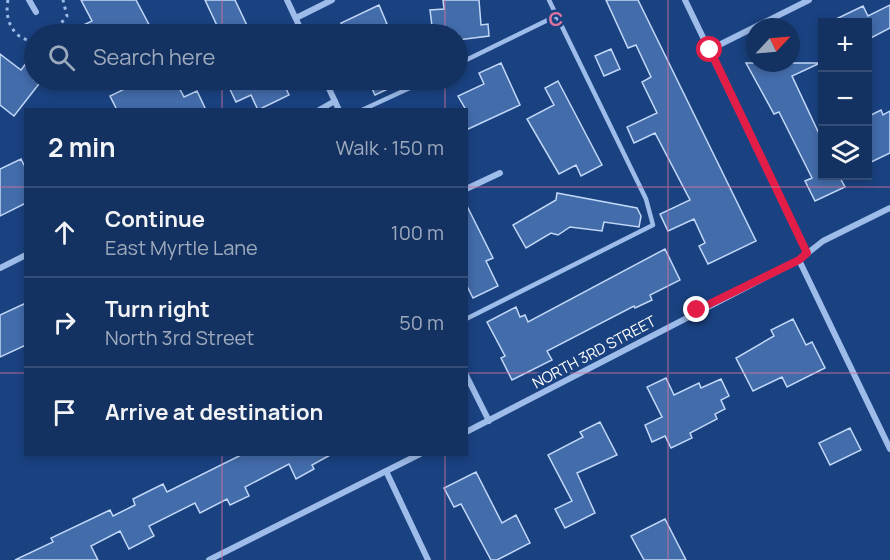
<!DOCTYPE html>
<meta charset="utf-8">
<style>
body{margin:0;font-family:Manrope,sans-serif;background:#213e6a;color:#f1f3f6}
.controls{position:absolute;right:18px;top:18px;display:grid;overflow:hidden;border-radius:0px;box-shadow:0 3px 9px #0003}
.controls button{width:54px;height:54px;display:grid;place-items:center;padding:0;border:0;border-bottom:2px solid #334d76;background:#143261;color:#f1f3f6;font:30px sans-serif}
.compass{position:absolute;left:746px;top:18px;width:54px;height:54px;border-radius:50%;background:#143261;box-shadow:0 3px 9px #0003;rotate:64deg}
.stop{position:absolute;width:18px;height:18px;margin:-14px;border:4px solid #e11d48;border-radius:50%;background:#fff}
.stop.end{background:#e11d48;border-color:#fff;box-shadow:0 2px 6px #0008}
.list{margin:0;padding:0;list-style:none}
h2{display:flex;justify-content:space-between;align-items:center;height:78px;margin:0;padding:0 24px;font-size:26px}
h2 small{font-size:20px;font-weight:400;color:#9daabd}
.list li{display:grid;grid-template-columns:39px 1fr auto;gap:18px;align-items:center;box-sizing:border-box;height:90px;padding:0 24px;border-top:2px solid #334d76}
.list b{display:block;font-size:22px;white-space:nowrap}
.list p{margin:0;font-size:20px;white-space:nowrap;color:#9daabd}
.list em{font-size:20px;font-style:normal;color:#9daabd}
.icon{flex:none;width:33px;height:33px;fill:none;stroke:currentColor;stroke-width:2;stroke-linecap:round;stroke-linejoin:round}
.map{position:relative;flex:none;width:890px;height:560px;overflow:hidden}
.search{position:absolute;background:#143261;box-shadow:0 3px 9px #0003;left:24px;top:24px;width:444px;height:66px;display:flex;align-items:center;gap:15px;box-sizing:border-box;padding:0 21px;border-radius:33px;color:#9daabd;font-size:22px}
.panel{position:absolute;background:#143261;box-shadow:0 3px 9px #0003;left:24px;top:108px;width:444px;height:348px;border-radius:0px}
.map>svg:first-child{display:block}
.building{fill:#436cab;stroke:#c2d8f8;stroke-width:1.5}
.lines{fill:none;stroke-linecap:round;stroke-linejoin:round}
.path{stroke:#9ebcea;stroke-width:3;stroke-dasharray:3 4.5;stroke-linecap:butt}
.lane{stroke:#9ebcea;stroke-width:4.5}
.street{stroke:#9ebcea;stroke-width:6}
.route{stroke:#e11d48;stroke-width:8}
.grid{fill:none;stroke:#da749d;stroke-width:1.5;stroke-opacity:0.55}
.labels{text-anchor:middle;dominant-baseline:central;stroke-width:5;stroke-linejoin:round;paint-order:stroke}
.street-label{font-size:15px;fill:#fff;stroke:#1a4281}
.grid-label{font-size:20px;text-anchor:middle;font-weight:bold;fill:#da749d;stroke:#1a4281;stroke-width:5;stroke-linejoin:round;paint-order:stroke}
</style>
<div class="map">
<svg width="890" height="560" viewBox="0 0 890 560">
<rect width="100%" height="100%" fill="#1a4281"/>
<path class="building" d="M81 0H136L154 34H65L92 21Z
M205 0H235L251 34H221Z
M443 0H479L481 25 488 24 489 36 458 40V34H433L430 10 444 9Z
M606 0H638L756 241 708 264 699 246 705 243 694 219 668 231 660 214 690 200 655 133 634 143 627 127 657 113 642 82 651 77 636 45 628 48Z
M379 5 387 24 379 27 383 34H346L341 23Z
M890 5V28L867 40V22H830L863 6 868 16Z
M611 49 620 69 604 76 595 56Z
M0 54 21 70 27 62 34 68V80H42L14 116 0 105Z
M501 63 520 105 466 130V110L458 96 484 84 479 73Z
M746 63H820L792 76 822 140V176H839L845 187 815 201 805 181 812 178 779 112 774 114Z
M143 80H175L184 97 197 91 206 110H117L110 96Z
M235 80H282L289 95 258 110 251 95 236 102 227 83Z
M368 80H407L375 95Z
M558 81 602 165 581 176 576 165 559 174 527 119 554 105 545 88Z
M881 110 883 115 890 111V153L867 164V117Z
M21 159 26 169V203L0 216V169Z
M557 193 637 208 641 216 639 227 604 222 602 231 570 227 558 235 551 233 526 248 513 225 556 200Z
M466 204 493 258 486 261 498 286 473 298 466 284Z
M665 249 680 280 650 295 652 300 635 308 634 306 547 351 552 360 512 380 501 358 505 356 487 322 516 307 520 317 525 315 528 322Z
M26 303V345L0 357V315Z
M793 319 806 345 812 342 825 368 787 387 782 377 753 391 736 358 774 336 771 330Z
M666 378 674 395 699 383 701 388 721 379 729 396 721 400 725 409 715 414 717 419 690 433 692 438 671 448 665 436 652 442 645 425 662 417 647 387Z
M600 422 617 455 577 473 595 513 565 528 555 509 572 501 548 455 583 437 580 432Z
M850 428 861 450 830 465 819 443Z
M243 454H332L312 465 314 469 296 479 289 464 245 487 249 496 230 505 227 499 200 513 195 503 149 526 154 536 129 549 120 531 91 546 98 560H15L53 542 51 538 110 510 113 516 135 505 133 499 163 484 167 492Z
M476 472 502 523 516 515 530 543 497 560H491L461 504 454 507 444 488Z
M665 519 686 560H644L631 536Z"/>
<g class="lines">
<path class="path" d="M8 0C4 19 13 40 34 41
M52 34 67 16 63 0"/>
<path class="lane" d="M458 64 556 16
M362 110 427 80
M466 319 653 225 646 199 549 0"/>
<path class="street" d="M29 0 36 12
M287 0 303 34
M685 0 807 253
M296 18 332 0
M755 27 809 0
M709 50 755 27
M325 80 339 110
M319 110 335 101
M466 189 500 173
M799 260 890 449
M0 268 26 255
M466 375 489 421
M466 432 799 260 823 241 890 208
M386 471 428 560
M209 560 420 454"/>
</g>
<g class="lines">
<path class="route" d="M697 310 799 260 807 253 710 50"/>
</g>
<path class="grid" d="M222 0V34M445 0V34M668 0V560M222 80V110M445 80V110M0 187H26M466 187H890M0 373H26M466 373H890M222 454V560M445 454V560"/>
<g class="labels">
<g class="street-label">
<text transform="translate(594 352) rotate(-28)">NORTH 3RD STREET</text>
</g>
</g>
<g class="grid-label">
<text x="556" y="26">C</text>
</g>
</svg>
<div class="controls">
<button>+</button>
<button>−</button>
<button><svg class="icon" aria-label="layers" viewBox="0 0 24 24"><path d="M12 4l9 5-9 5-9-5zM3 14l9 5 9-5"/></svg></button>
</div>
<svg class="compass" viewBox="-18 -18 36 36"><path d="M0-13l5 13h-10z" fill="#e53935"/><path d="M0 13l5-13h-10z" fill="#9daabd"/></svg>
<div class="stop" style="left:710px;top:50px"></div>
<div class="stop end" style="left:697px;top:310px"></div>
<div class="search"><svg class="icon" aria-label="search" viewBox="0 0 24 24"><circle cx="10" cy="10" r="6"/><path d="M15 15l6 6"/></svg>Search here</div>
<section class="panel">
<h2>2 min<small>Walk · 150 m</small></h2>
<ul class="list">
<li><svg class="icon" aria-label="ahead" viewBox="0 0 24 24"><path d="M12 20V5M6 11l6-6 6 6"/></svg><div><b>Continue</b><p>East Myrtle Lane</p></div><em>100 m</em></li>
<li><svg class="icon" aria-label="right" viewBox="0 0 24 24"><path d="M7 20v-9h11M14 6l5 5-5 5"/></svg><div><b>Turn right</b><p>North 3rd Street</p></div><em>50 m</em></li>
<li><svg class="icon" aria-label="arrive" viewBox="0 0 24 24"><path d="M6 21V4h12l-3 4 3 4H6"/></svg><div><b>Arrive at destination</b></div></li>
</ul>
</section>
</div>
